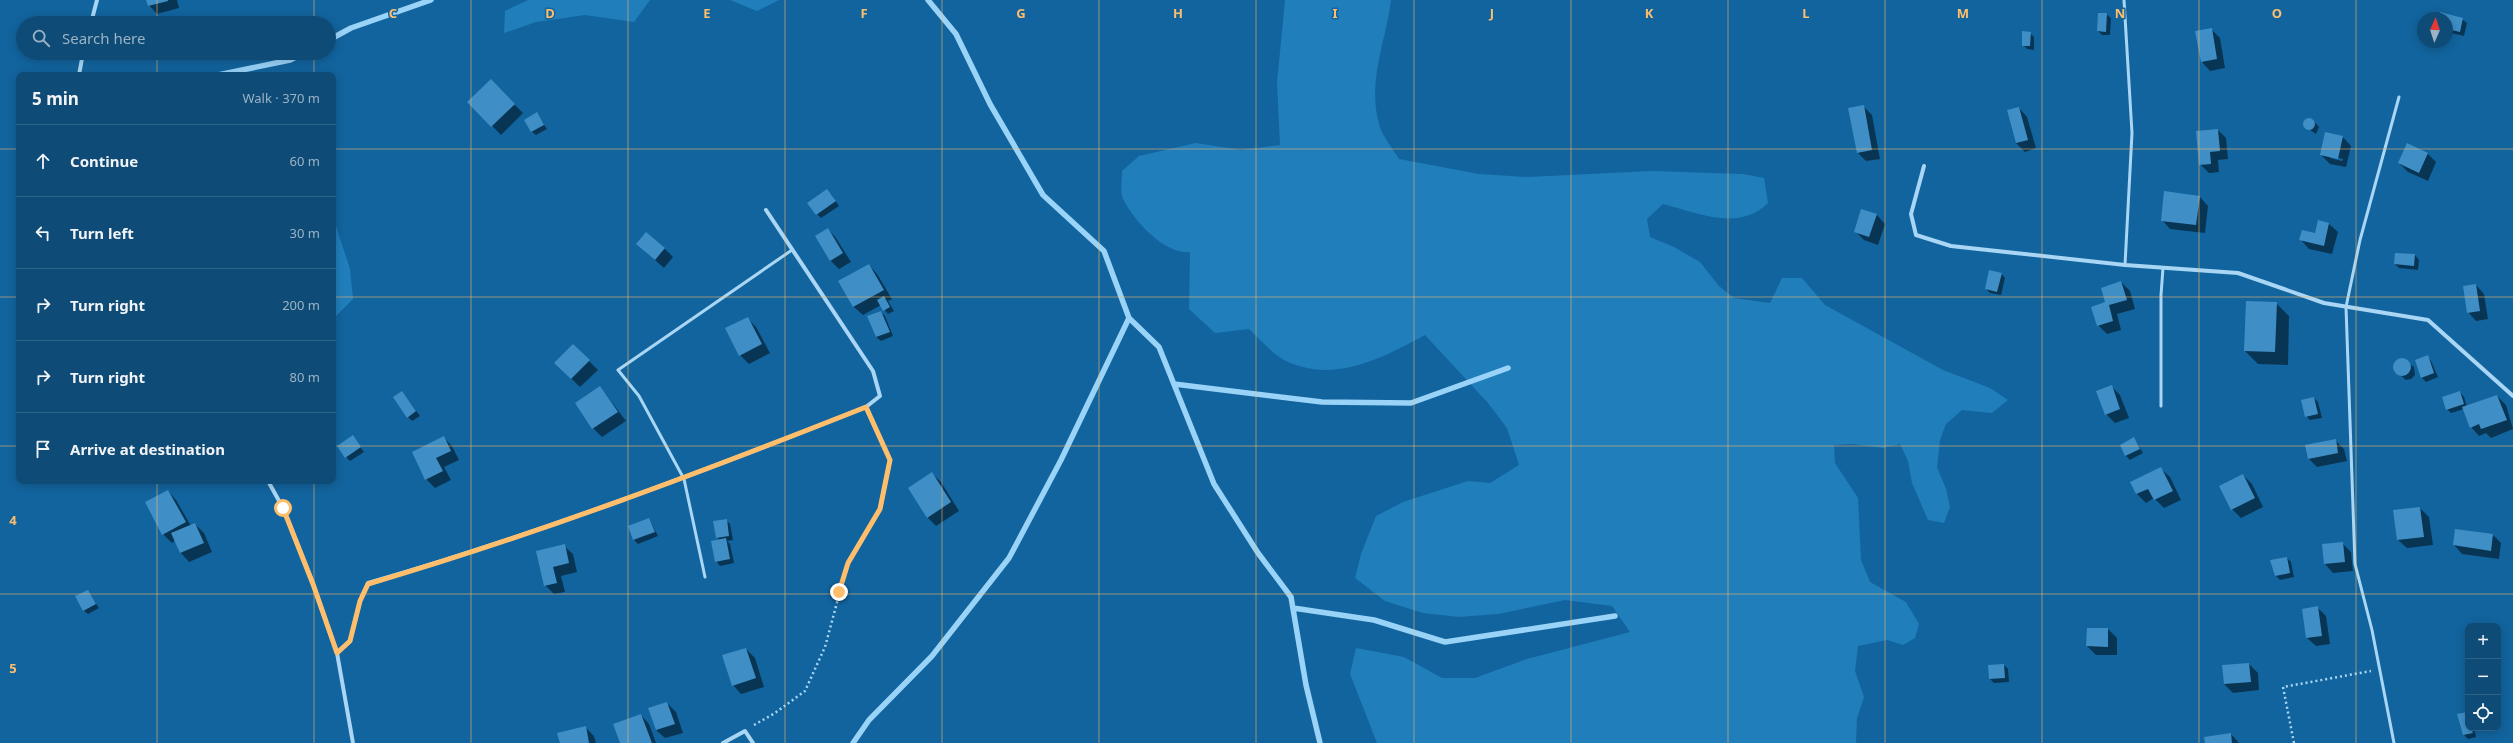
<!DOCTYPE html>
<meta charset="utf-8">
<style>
body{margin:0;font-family:"Noto Sans",sans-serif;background:#1c557e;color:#f1f3f6}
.controls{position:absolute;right:12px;bottom:12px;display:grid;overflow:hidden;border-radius:8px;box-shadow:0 2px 10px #0003}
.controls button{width:36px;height:36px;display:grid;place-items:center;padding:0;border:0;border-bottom:1px solid #2e6388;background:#0e4b76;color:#f1f3f6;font:20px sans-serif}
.compass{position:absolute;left:2417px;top:12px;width:36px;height:36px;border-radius:50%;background:#0e4b76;box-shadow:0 2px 10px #0003;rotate:3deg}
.stop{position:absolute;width:12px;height:12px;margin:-9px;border:3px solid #ffbe6b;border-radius:50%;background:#fff}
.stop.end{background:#ffbe6b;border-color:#fff;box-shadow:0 1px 4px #0008}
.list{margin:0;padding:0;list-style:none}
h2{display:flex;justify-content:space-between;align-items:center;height:52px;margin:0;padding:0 16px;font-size:17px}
h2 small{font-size:13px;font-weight:400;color:#9bb3c5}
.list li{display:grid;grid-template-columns:26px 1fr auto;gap:12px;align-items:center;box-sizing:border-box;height:72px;padding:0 16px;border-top:1px solid #2e6388}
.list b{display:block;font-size:15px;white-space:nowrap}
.list em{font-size:13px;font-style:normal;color:#9bb3c5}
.icon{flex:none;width:22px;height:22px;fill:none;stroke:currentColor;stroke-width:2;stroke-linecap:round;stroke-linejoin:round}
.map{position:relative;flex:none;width:2513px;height:743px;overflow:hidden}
.search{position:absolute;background:#0e4b76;box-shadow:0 2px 10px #0003;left:16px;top:16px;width:320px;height:44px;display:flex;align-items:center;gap:10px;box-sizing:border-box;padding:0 14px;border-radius:22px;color:#9bb3c5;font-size:15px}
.panel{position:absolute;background:#0e4b76;box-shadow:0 2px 10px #0003;left:16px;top:72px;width:320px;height:412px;border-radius:8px}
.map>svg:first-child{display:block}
.green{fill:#207ebb}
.shadow{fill:#0007;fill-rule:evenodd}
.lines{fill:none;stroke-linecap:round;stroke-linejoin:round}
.stream{stroke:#9ad3f8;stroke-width:5.5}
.building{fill:#3f8fc6}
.path{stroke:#a8d6f4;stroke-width:2.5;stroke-dasharray:2 3;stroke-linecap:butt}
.lane{stroke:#a8d6f4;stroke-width:3}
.street{stroke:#a8d6f4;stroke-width:4}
.route{stroke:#ffbe6b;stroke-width:5}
.grid{fill:none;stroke:#ffbe6b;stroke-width:1;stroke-opacity:0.55}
.grid-label{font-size:13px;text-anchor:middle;font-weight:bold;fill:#ffbe6b;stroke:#12649e;stroke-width:3;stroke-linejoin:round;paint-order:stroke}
</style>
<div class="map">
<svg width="2513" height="743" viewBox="0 0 2513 743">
<rect width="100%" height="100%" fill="#12649e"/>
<path class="green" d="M528 0H650L634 22 585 15 536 22 504 33 505 11Z
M730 0H779L757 11Z
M1285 0H1391C1386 42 1367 80 1379 124 1382 136 1393 149 1399 159L1479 174 1528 177 1652 171 1743 174 1764 178 1768 203C1739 232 1698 213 1663 204L1647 219 1650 237 1674 247 1700 262 1719 286 1734 298 1770 303 1782 278H1802L1825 305 1943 370 1990 388 2008 400 1992 413 1962 410 1946 424 1940 440 1937 467 1946 489 1950 507 1944 523 1928 520 1912 483 1908 461 1900 444 1883 448 1852 444 1834 445 1835 463 1858 498 1861 560 1870 582 1906 602 1919 624 1915 638 1903 645 1887 640 1858 646 1855 671 1864 697 1857 718 1856 743H1377L1350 674 1356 648 1404 657 1442 678H1475L1527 659 1630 632 1612 606 1565 600 1498 614 1459 617 1423 613 1385 601 1355 578 1361 554 1376 516 1403 502 1468 481 1490 483 1519 465 1507 428 1488 403 1425 335C1382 358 1335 384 1286 361 1273 355 1260 339 1249 329L1215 333 1189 309 1190 252C1165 255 1134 221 1123 199 1120 192 1122 179 1122 171L1139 156 1196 143 1241 150 1280 145 1277 83Z
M333 217 350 269 353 299 333 319Z"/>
<path class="shadow" d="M147 0H177L179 8 157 14 149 5Z
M2106 14 2111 18 2110 35H2102L2098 31Z
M2441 14 2462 19 2467 23 2464 36 2447 32V18H2440Z
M2211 29 2220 38 2225 68 2210 71 2202 62 2196 32Z
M2030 33 2034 37V50L2027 49 2023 45Z
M491 81 523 113 501 135 469 102Z
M1863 106 1872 115 1880 159 1866 161 1858 153Z
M2019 108 2027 117 2036 148 2025 152 2016 143Z
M536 114 547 129 536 135 531 131Z
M2308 119H2312L2319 127 2316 134 2304 126Z
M2218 130 2226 138 2228 159 2218 160 2219 172 2209 173 2200 164Z
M2343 137 2351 146 2346 167 2330 164 2321 155ZM2330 156 2343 159 2342 161 2330 158Z
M2407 144 2428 154 2436 162 2428 181 2408 172 2399 163Z
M831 194 839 206 821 218 817 214Z
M2200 197 2208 206 2205 233 2170 229 2162 220Z
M1862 210 1877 215 1885 224 1878 245 1864 240 1855 231Z
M2329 224 2338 232 2332 254 2309 249 2301 240 2316 234Z
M828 229 836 238 851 262 839 269 830 260Z
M637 244 664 248 673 257 664 268Z
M2396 254 2415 255 2419 260 2418 270 2399 268 2395 264Z
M869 265 877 274 892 299 888 301 894 311 888 314 881 305 863 315 854 307 839 282Z
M2001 273 2005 278 2001 295 1990 293 1986 289Z
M2121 282 2130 291 2135 309 2117 314 2121 330 2107 334 2098 325 2106 303Z
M2476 285 2484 294 2488 319 2476 321 2468 312Z
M2276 303 2289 316 2288 365 2258 364 2245 351Z
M881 312 885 316 893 336 881 341 876 337Z
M747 318 756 327 770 353 749 364 740 355Z
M573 345 598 370 580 387 555 363Z
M2427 357 2431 361 2438 377 2426 382 2422 378 2416 361Z
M2403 359 2414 367 2415 375 2411 379 2406 380 2394 370V365L2398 360Z
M600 387 626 421 602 437 593 428 576 403Z
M2112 387 2120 395 2129 418 2115 423 2106 414Z
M2460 392 2464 397 2467 407 2497 396 2506 405 2513 429 2491 438 2486 433 2479 436 2471 427 2464 409 2451 413 2447 409Z
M406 397 420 416 412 421 408 417Z
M2314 398 2318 402 2322 418 2310 420 2306 416Z
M353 437 364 452 350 461 346 457Z
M444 438 452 446 459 460 444 467 451 480 435 488 426 479Z
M2134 438 2143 453 2130 460 2126 456Z
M2335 440 2344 449 2347 461 2317 467 2308 458Z
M2161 469 2170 477 2181 500 2164 508 2154 498 2146 503 2137 494 2132 482Z
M932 474 941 482 959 511 936 526 927 517Z
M2243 475 2252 484 2263 507 2241 518 2232 509Z
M168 491 176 500 191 526 195 524 204 533 212 552 189 562 181 553 175 541 172 543 163 534Z
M2420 508 2429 517 2433 545 2407 548 2398 540Z
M649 519 658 536 638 544 634 540Z
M726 520 730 524 733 540 727 541 730 544 734 563 720 566 716 561 720 541 717 537Z
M2456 530 2493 535 2501 543 2499 559 2462 554 2454 545Z
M2342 543 2351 552 2353 571 2333 573 2325 564Z
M564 546 573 554 577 572 561 576 565 592 554 594 545 585 537 551Z
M2287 558 2291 562 2294 577 2280 580 2276 576Z
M87 591 99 608 88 614 83 610Z
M2317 607 2326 616 2330 644 2316 646 2307 638Z
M2088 629H2108L2117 638V655H2096L2087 646Z
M746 649 755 658 764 687 741 694 733 685Z
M2249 664 2258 673 2259 690 2233 693 2224 684Z
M2004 665 2008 669 2009 682 1994 683 1990 679Z
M667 703 676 712 683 733 665 738 656 730Z
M2466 713 2468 728H2474L2476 737 2468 739 2464 735Z
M641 715 649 724 656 743H621Z
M585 727 594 736 596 743H561Z
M2231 734 2239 743H2206Z"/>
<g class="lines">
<path class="stream" d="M928 0 956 34 990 104 1043 195 1104 251 1129 318 1159 347 1214 484 1258 553 1291 597 1306 685 1320 743
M329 40 351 28 431 0
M218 75 290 60 304 53
M1174 384 1322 402 1411 403 1508 368
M1293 608 1374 620 1445 642 1615 616
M853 743 869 720 932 656 1009 558 1061 460 1129 318"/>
</g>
<path class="building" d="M146 0H168V1L148 6Z
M2440 12 2463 18 2460 32 2447 29V18H2439Z
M2098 13H2107L2106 32 2097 31Z
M2212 28 2217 59 2201 62 2195 31Z
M2022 31 2031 32 2030 46H2022Z
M491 79 515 104 491 127 467 102Z
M1864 105 1872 150 1857 153 1848 108Z
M2019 107 2028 140 2016 143 2007 110Z
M537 112 544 125 531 132 524 120Z
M2303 124a6 6 0 1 1 12 0a6 6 0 1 1-12 0Z
M2218 129 2220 151 2210 152 2211 164 2199 165 2196 131Z
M2325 132 2343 136 2338 159 2320 155Z
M2407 143 2428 153 2419 173 2398 163Z
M827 189 836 201 816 215 807 203Z
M2164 191 2200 196 2196 225 2161 221Z
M1861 209 1877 214 1869 237 1854 232Z
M2318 220 2329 223 2324 246 2299 240 2302 230 2315 233Z
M828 228 843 253 830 261 815 236Z
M646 232 665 248 655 260 636 244Z
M2395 253 2415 254 2414 266 2394 264Z
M869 264 884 290 853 307 838 281Z
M1989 270 2002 273 1997 292 1985 289Z
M2121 281 2127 300 2109 305 2113 321 2097 326 2091 307 2105 302 2101 288Z
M2476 284 2480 311 2467 313 2463 286Z
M884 296 890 307 883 311 877 300Z
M2246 301 2277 302 2275 352 2244 351Z
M881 311 890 332 876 337 867 316Z
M748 317 762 344 739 356 725 328Z
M573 344 590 360 571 379 554 363Z
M2428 355 2434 373 2421 378 2415 360Z
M2393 367a9 9 0 1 1 18 0a9 9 0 1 1-18 0Z
M2112 385 2120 409 2105 415 2096 391Z
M600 386 618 412 592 429 575 403Z
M402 391 416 411 407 418 393 397Z
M2460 391 2464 404 2446 410 2442 397Z
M2497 395 2507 420 2481 429 2479 424 2470 428 2462 407Z
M2314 397 2318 414 2305 417 2301 400Z
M353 435 361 447 345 458 337 446Z
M444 436 451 451 436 458 443 471 425 480 412 452Z
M2134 437 2140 449 2125 456 2120 445Z
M2336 439 2338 453 2308 459 2305 445Z
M2161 467 2173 491 2154 500 2148 489 2136 494 2130 482Z
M932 472 951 502 927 518 908 488Z
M2243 474 2255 498 2231 510 2219 486Z
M168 490 186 522 162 535 145 502Z
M2420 507 2424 537 2397 540 2393 510Z
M649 518 655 532 633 540 628 526Z
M727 519 729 536 716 538 713 521Z
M195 523 204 543 180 553 171 533Z
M2455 529 2493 534 2491 551 2453 545Z
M726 538 730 559 715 562 711 541Z
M2343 542 2345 562 2324 564 2322 544Z
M565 544 569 563 553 567 557 583 544 586 536 551Z
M2287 557 2290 573 2275 576 2270 560Z
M88 590 96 604 83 611 75 596Z
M2318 606 2322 636 2306 638 2302 609Z
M2087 628H2108V647L2086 646Z
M746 648 756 678 732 686 722 655Z
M2249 663 2251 682 2224 684 2222 665Z
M2004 664 2005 678 1989 679 1988 665Z
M667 702 675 724 656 730 648 708Z
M2467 712 2468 728H2471L2473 733 2463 735 2457 714Z
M641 714 652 743H620L613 724Z
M586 726 589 743H560L557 733Z
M2231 733 2232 743H2205L2204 737Z"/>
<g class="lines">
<path class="path" d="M754 725 775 713 805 691 825 647 845 573
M2294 743 2283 687 2371 671"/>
<path class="lane" d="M2124 0 2132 133 2125 265
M2161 406V295L2163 268
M705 577 684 479 639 396 618 370 792 250
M2394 743 2372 630 2355 564 2346 307 2360 240 2399 97"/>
<path class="street" d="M91 23 97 0
M79 75 83 53
M1924 166 1911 214 1916 235 1951 246 2125 265 2238 273 2324 303 2428 320 2513 396
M268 481 283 508 313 584 337 653 353 743
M848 563 880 509 890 460 866 407
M337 653 350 641 360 601 368 583C538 534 702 472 866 407L880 396 873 371 766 210
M723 743 745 731 753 743"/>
</g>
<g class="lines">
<path class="route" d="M283 508 313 584 337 653 350 641 360 601 368 584C538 534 702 472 866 407L890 460 880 509 848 563 839 592"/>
</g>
<path class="grid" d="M157 0V23M314 0V23M471 0V743M628 0V743M785 0V743M942 0V743M1099 0V743M1256 0V743M1414 0V743M1571 0V743M1728 0V743M1885 0V743M2042 0V743M2199 0V743M2356 0V743M157 53V75M314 53V75M0 149H19M333 149H2513M0 297H19M333 297H2513M0 446H19M333 446H2513M157 481V743M314 481V743M0 594H2513"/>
<g class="grid-label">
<text x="393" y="18">C</text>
<text x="550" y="18">D</text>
<text x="707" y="18">E</text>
<text x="864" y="18">F</text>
<text x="1021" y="18">G</text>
<text x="1178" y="18">H</text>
<text x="1335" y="18">I</text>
<text x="1492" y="18">J</text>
<text x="1649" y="18">K</text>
<text x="1806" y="18">L</text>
<text x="1963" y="18">M</text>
<text x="2120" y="18">N</text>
<text x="2277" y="18">O</text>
<text x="13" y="525">4</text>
<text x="13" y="673">5</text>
</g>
</svg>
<div class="controls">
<button>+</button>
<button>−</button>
<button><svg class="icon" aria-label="locate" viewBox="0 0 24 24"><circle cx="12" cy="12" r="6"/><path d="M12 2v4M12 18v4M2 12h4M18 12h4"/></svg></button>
</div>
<svg class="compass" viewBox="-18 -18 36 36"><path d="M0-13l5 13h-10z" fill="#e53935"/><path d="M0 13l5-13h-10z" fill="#9bb3c5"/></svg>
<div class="stop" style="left:283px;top:508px"></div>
<div class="stop end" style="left:839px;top:592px"></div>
<div class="search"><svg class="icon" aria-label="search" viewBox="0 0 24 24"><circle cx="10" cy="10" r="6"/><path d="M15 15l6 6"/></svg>Search here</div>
<section class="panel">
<h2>5 min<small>Walk · 370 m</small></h2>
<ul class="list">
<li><svg class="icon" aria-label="ahead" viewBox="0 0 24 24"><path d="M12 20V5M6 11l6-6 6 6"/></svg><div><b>Continue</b></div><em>60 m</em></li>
<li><svg class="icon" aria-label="left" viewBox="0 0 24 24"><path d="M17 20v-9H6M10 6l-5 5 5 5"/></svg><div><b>Turn left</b></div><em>30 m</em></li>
<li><svg class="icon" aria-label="right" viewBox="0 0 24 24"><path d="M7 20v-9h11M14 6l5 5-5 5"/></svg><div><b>Turn right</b></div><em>200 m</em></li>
<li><svg class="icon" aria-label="right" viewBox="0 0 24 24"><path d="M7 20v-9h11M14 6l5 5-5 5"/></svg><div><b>Turn right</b></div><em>80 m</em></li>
<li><svg class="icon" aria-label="arrive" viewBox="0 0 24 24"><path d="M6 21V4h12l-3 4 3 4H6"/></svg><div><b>Arrive at destination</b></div></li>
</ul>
</section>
</div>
